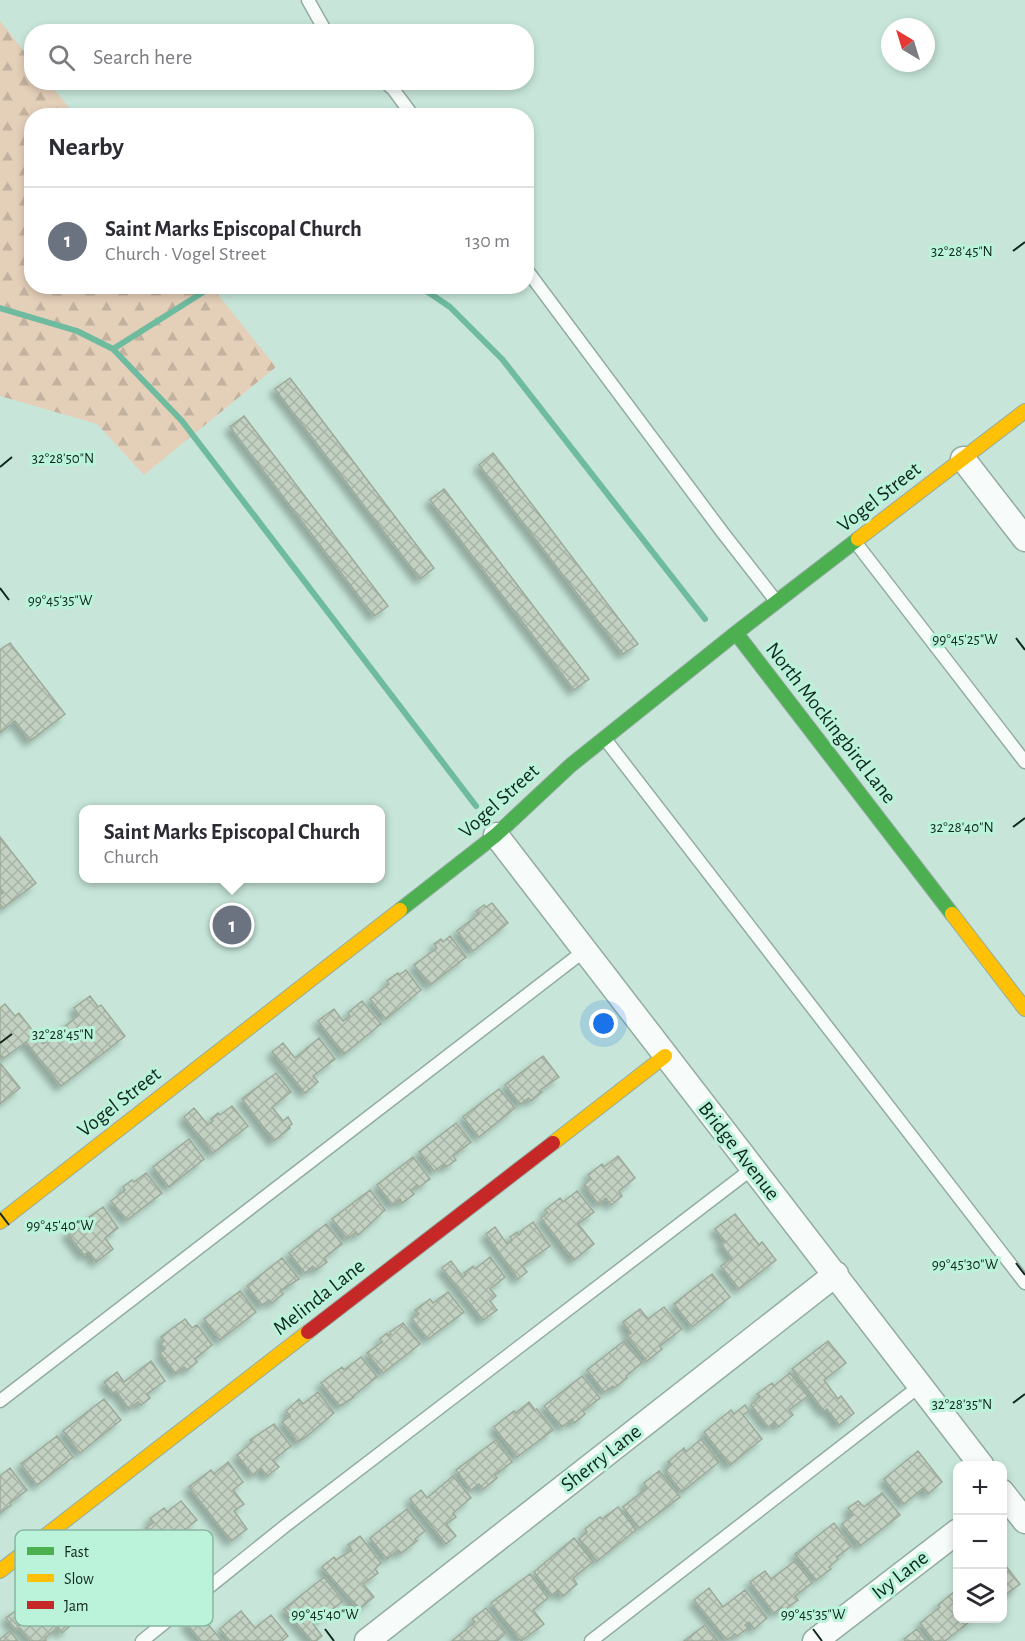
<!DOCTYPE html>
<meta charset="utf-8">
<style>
body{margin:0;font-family:"Alegreya Sans",sans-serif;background:#f7f7f7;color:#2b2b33}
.controls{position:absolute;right:18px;bottom:18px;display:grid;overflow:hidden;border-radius:12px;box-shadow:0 3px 9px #0003}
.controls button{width:54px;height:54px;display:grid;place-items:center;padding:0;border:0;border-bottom:2px solid #e1e1e2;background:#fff;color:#2b2b33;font:30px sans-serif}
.compass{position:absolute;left:881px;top:18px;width:54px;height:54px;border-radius:50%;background:#fff;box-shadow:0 3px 9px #0003;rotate:322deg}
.you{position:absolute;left:604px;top:1024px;width:21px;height:21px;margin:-15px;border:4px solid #fff;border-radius:50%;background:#1a73e8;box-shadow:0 0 0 9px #1a73e833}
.badge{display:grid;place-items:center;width:39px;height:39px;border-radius:50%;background:#0f766e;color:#fff;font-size:20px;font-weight:700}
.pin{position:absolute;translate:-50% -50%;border:3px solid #fff;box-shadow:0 2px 6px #0006}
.popup{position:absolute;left:79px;top:805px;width:306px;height:78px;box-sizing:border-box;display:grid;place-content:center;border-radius:12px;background:#fff;filter:drop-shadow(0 2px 4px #0005);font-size:20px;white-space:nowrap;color:#7c7c81}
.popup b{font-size:22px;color:#2b2b33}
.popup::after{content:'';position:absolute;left:50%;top:100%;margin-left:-12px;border:12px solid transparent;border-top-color:#fff}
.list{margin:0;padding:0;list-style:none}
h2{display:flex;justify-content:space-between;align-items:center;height:78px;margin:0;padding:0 24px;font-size:26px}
h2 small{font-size:20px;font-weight:400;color:#7c7c81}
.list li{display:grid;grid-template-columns:39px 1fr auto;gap:18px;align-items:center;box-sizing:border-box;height:108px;padding:0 24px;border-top:2px solid #e1e1e2}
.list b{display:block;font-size:22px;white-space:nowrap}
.list p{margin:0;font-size:20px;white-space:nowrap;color:#7c7c81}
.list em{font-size:20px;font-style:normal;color:#7c7c81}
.icon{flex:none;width:33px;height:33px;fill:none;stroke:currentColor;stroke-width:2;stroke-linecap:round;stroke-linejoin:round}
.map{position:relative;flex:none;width:1025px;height:1641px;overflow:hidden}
.search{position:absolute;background:#fff;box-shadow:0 3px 9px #0003;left:24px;top:24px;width:510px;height:66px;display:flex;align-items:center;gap:15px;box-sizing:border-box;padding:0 21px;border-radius:24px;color:#7c7c81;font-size:22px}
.panel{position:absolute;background:#fff;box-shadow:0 3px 9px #0003;left:24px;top:108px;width:510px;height:186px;border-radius:24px}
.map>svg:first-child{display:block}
.forest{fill:url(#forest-firs)}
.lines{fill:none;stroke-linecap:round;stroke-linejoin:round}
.stream{stroke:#6ebb9f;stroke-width:6}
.building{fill:url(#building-cross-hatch);stroke:#9caa9a;stroke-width:1.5;filter:url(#shadow)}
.lane-casing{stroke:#93aca1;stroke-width:15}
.street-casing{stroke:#93aca1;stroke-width:27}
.fast-casing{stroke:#93aca1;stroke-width:16}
.slow-casing{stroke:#93aca1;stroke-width:16}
.jam-casing{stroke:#93aca1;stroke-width:16}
.lane{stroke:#f7fbf9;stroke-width:12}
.street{stroke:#f7fbf9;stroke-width:24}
.fast{stroke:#4caf50;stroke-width:14}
.slow{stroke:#ffc107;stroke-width:14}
.jam{stroke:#c62828;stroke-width:14}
.ticks{fill:none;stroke:#10271e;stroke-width:2}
.labels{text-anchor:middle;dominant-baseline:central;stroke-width:6;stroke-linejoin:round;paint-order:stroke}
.street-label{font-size:21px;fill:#10271e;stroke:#baf3da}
.key{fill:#baf3da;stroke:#87b6a2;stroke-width:1.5}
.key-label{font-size:16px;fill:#10271e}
.ticks-label{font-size:15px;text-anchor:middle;fill:#10271e;stroke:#baf3da;stroke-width:6;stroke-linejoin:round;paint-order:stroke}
</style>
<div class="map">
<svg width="1025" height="1641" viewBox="0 0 1025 1641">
<defs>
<pattern id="forest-firs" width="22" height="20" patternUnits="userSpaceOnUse" patternTransform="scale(1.5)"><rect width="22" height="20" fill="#e4cfb9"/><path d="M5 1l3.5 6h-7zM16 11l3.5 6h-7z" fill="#c3b29f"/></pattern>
<pattern id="building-cross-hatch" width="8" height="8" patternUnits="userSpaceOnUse" patternTransform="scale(1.5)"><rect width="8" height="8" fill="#c3d1c2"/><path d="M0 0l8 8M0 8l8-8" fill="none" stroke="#a6b3a6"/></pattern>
<filter id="shadow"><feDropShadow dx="-5.5" dy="5.5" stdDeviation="3" flood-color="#0004"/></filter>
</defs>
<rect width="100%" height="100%" fill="#c7e6d9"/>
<path class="forest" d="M0 21 31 60 32 82 49 83 75 115 32 116V286L212 287 276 367 144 475 97 424 0 396Z"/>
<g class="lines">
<path class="stream" d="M419 286 450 307 502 359 705 619
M0 308 77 331 113 349 182 421 476 806
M113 349 213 286"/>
</g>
<path class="building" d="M290 378 434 568 420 579 275 389Z
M244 416 388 606 374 616 230 427Z
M493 453 638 644 623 654 479 465Z
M444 489 589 679 574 690 430 500Z
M10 643 65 714 30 741 15 721 0 733V650Z
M0 837 36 883 3 908 0 904V895L3 893 0 889Z
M492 903 508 923 473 951 457 931 479 914 476 911 484 905 486 907Z
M450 936 466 957 430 985 414 965 437 948 434 944 441 939 443 942Z
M406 970 421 990 386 1019 370 999 389 984 387 981 398 973 399 975Z
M90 996 98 1007 101 1005 125 1036 61 1086 26 1042 4 1058 2 1056 0 1058V1008L5 1004 15 1016 19 1013 43 1044 79 1015 74 1008Z
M362 1001 381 1024 344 1054 318 1021 334 1009 343 1021 350 1016 348 1013Z
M319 1038 335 1059 313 1076 318 1082 305 1093 272 1052 283 1043 295 1058Z
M543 1056 559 1077 540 1090 542 1092 531 1101 529 1098 520 1104 505 1085Z
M0 1063 20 1088 0 1104Z
M276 1073 291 1092 272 1107 283 1121 288 1117 292 1124 289 1126 290 1128 274 1141 242 1099Z
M499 1089 515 1108 479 1137 463 1117Z
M232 1106 248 1126 213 1153 184 1117 194 1108 208 1125 213 1121 211 1119 218 1113 220 1115Z
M456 1123 471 1142 453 1156 456 1160 446 1167 444 1164 434 1171 419 1152Z
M189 1139 204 1159 169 1187 153 1167Z
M618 1156 635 1178 619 1191 622 1196 611 1205 606 1198 598 1204 584 1185 591 1179 588 1175 602 1164 604 1167Z
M413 1157 430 1179 419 1187 417 1185 411 1190 414 1194 402 1203 400 1199 393 1205 377 1185Z
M146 1173 162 1193 127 1220 111 1201 125 1190 123 1187 132 1180 134 1182Z
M370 1190 385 1210 358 1235 356 1232 347 1239 332 1219Z
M577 1191 594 1212 578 1224 594 1244 574 1260 541 1218 548 1213 545 1210 560 1198 563 1202Z
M103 1207 118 1228 105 1238 113 1249 96 1262 89 1252 84 1255 67 1233Z
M735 1214 759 1245 762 1242 776 1260 739 1289 721 1266 732 1258 721 1244 725 1241 715 1229Z
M533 1222 550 1246 522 1266 527 1272 518 1279 486 1234 495 1227 507 1244 512 1240 510 1237 517 1232 519 1235 521 1233 520 1232Z
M326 1224 342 1244 324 1258 327 1262 316 1270 313 1266 305 1273 289 1253Z
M490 1257 505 1277 490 1289 496 1296 490 1301 497 1310 483 1320 442 1268 451 1261 463 1277 466 1275 464 1273 473 1266 475 1269Z
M282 1258 299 1279 280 1291 283 1294 272 1303 269 1300 262 1305 247 1286Z
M712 1274 730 1297 692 1327 674 1304Z
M240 1291 256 1312 220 1340 204 1319Z
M448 1292 464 1312 428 1339 412 1319 419 1314 415 1310 430 1299 433 1303Z
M664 1307 682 1329 660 1346 662 1349 647 1361 627 1336 631 1333 623 1322 640 1309 648 1319Z
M185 1319 192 1328 197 1325 212 1345 195 1359 197 1362 187 1370 184 1367 176 1374 160 1353 165 1349 161 1344 164 1341 161 1337Z
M403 1323 420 1344 383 1373 367 1353 382 1342 380 1339 387 1333 389 1336 391 1334 390 1332Z
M624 1341 642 1363 626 1376 627 1378 614 1388 613 1386 604 1392 587 1370Z
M828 1341 846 1363 824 1380 838 1399 841 1396 854 1413 839 1425 827 1409 824 1411 792 1369Z
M361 1357 377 1377 353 1396 354 1397 340 1406 321 1383 342 1367 344 1370Z
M151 1361 165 1381 147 1394 150 1398 141 1405 138 1402 129 1409 116 1391 113 1393 104 1382 117 1372 124 1382Z
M790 1373 808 1396 789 1410 793 1415 778 1427 775 1422 768 1427 751 1405 760 1397 757 1394 772 1383 774 1386Z
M582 1376 600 1398 583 1411 585 1414 574 1423 572 1419 562 1427 544 1406Z
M318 1392 334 1413 306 1437 298 1442 282 1422 290 1416 286 1411 299 1399 303 1404Z
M104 1399 121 1420 80 1453 63 1431Z
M529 1402 535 1410 537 1409 553 1430 517 1457 494 1427 514 1411 516 1413Z
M745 1405 749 1411 743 1415 762 1439 730 1465 704 1432 731 1410 734 1414Z
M274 1424 291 1446 273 1460 279 1467 267 1476 261 1468 253 1475 237 1455 252 1442 250 1440Z
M57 1436 73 1457 37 1485 21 1464Z
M701 1439 719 1462 682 1492 665 1471 671 1465 668 1462 684 1448 686 1452Z
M496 1440 512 1462 495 1475 497 1478 483 1489 479 1484 471 1490 456 1470Z
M918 1451 942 1482 928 1494 923 1488 904 1504 884 1479Z
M228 1462 243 1482 233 1490 244 1504 234 1511 247 1529 231 1541 189 1487 211 1470 214 1474Z
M10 1468 27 1490 10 1503 11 1505 0 1513V1476Z
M659 1471 680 1497 639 1528 623 1507 647 1488 644 1483Z
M453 1476 471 1498 453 1513 456 1517 446 1524 456 1536 446 1544 410 1499 421 1490 427 1498Z
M882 1493 900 1515 860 1546 842 1524 853 1515 848 1508 858 1501 864 1507Z
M181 1501 197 1520 162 1548 146 1528 153 1523 150 1519 164 1508 167 1512Z
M618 1507 636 1530 597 1561 579 1539 587 1532 585 1529 600 1517 602 1519Z
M407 1509 425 1531 415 1539 417 1541 401 1553 398 1550 387 1559 370 1538Z
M834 1523 851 1546 837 1557 838 1559 829 1567 831 1569 816 1580 795 1554Z
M94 1532 112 1554 115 1551 113 1548 119 1543 121 1545 135 1533 151 1554 129 1572 130 1574 118 1581 84 1540Z
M360 1536 381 1563 375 1569 378 1573 363 1584 374 1597 359 1609 322 1567 334 1557 336 1560 352 1550 348 1545Z
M574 1538 593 1562 573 1578 577 1584 563 1596 558 1590 552 1595 534 1572Z
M795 1561 812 1583 795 1596 798 1600 784 1610 782 1607 774 1613 750 1582 765 1571 771 1579Z
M1002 1561 1020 1584 1002 1597Z
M94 1567 110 1587 86 1606 90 1610 83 1616 79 1611 76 1614 60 1594 73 1584 71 1581 78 1576 79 1578Z
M530 1574 548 1598 533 1610 544 1624 521 1641 491 1603Z
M324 1577 343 1601 313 1624 322 1636 316 1641H312L284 1609Z
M709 1588 723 1607 745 1590 767 1618 754 1629 749 1622 745 1625 748 1628 737 1636 735 1634 727 1640 694 1600Z
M955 1591 958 1594V1618H974L945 1641H934L920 1623 940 1607 938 1605Z
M54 1601 68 1620 65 1622 69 1627 62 1633 58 1627 45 1638 46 1640 45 1641H30L19 1628 16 1630 6 1618 18 1609 24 1617 36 1608 39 1612Z
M486 1608 506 1633 497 1641H452L475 1622 472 1619Z
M241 1611 255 1628 271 1615 288 1636 282 1641H230L220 1629Z
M198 1612 222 1641H201L186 1623Z
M705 1625 718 1641H684Z
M917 1629 926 1641H905L904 1639Z
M10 1631 18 1641H0V1639Z"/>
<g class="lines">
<g class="lane-casing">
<path id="lane" d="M308 0 326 32
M385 82 393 89 413 116
M526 269 723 533 776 601
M856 543 1025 762
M605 739 1025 1283
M0 1401 584 951
M142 1641 285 1526 753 1168
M591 1641 921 1385"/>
</g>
<g class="street-casing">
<path id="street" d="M963 459 1025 539
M496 835 982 1466
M1002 1492 1025 1521
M367 1641 836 1274
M815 1641 958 1531"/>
</g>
<g class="fast-casing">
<path id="fast" d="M736 633 952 914
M400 910 496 835 571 765 736 633 858 539"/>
</g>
<g class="slow-casing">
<path id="slow" d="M858 539 1025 411
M952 914 1025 1009
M553 1143 665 1056
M0 1222 400 910
M0 1571 308 1332"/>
</g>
<g class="jam-casing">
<path id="jam" d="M308 1332 553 1143"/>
</g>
<use href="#lane" class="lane"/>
<use href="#street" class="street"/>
<use href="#fast" class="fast"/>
<use href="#slow" class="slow"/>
<use href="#jam" class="jam"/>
</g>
<path class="ticks" d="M1013 251 1025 242M0 467 12 457M0 588 9 600M1016 638 1025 650M1013 827 1025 818M0 1043 12 1034M0 1213 9 1225M1016 1263 1025 1275M1013 1403 1025 1394M325 1629 334 1641M813 1629 822 1641"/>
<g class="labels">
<g class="street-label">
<text transform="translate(879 497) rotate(-38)">Vogel Street</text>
<text transform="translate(831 723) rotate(52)">North Mockingbird Lane</text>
<text transform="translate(499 801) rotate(-42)">Vogel Street</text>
<text transform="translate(119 1102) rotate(-38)">Vogel Street</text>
<text transform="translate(739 1151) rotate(52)">Bridge Avenue</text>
<text transform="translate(319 1297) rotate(-38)">Melinda Lane</text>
<text transform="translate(601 1458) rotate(-38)">Sherry Lane</text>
<text transform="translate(900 1575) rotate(-38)">Ivy Lane</text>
</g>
</g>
<rect x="15" y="1530" width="198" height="96" rx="9" class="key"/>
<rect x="27" y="1547" width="27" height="8" fill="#4caf50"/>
<rect x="27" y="1574" width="27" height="8" fill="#ffc107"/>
<rect x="27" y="1601" width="27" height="8" fill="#c62828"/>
<g class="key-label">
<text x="64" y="1557">Fast</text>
<text x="64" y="1584">Slow</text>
<text x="64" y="1611">Jam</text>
</g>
<g class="ticks-label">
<text x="962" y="256">32°28'45"N</text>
<text x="63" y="463">32°28'50"N</text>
<text x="60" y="605">99°45'35"W</text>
<text x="965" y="644">99°45'25"W</text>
<text x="962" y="832">32°28'40"N</text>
<text x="63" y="1039">32°28'45"N</text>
<text x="60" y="1230">99°45'40"W</text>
<text x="965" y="1269">99°45'30"W</text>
<text x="962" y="1409">32°28'35"N</text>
<text x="325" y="1619">99°45'40"W</text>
<text x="813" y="1619">99°45'35"W</text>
</g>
</svg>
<div class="controls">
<button>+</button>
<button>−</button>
<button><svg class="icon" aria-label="layers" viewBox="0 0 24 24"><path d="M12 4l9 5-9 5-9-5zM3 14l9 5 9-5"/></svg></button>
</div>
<svg class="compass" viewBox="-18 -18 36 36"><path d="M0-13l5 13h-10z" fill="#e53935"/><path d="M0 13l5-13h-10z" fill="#7c7c81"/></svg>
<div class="you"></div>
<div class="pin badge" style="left:232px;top:925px;background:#6b7280">1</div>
<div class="popup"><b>Saint Marks Episcopal Church</b>Church</div>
<div class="search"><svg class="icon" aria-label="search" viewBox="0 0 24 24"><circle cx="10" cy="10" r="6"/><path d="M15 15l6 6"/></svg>Search here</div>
<section class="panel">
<h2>Nearby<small></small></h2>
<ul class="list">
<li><span class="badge" style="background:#6b7280">1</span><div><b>Saint Marks Episcopal Church</b><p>Church · Vogel Street</p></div><em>130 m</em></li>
</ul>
</section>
</div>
